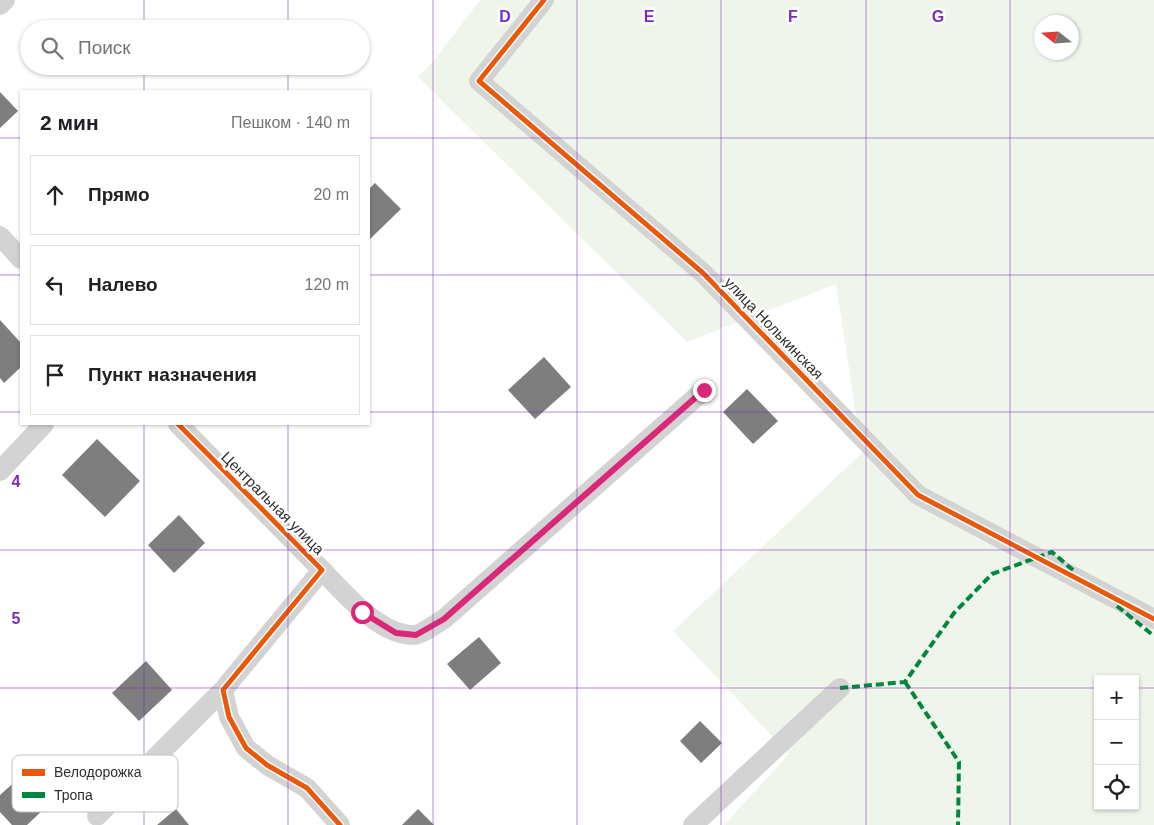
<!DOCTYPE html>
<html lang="ru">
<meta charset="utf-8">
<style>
body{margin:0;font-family:Arial,sans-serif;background:#f6f6f6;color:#202124}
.controls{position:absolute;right:15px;bottom:15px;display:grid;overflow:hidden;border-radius:0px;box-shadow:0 1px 4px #0004}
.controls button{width:45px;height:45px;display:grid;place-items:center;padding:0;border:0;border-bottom:1px solid #e0e0e0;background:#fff;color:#202124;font:25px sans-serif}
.compass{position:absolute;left:1034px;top:15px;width:45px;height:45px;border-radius:50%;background:#fff;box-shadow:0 1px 4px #0004;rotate:287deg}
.stop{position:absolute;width:15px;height:15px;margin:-11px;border:4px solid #db2777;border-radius:50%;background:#fff}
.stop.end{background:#db2777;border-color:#fff;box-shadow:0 1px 5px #0008}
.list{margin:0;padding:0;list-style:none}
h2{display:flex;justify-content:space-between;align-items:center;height:65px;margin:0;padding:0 20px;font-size:21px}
h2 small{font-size:16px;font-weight:400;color:#757577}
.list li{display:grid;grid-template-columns:32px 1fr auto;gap:15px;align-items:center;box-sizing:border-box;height:80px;margin:0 10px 10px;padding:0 10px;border:1px solid #e0e0e0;border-radius:0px}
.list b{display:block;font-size:19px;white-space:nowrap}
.list em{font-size:16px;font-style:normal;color:#757577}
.icon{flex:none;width:28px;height:28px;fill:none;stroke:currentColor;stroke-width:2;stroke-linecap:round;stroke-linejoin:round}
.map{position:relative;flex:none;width:1154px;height:825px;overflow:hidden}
.search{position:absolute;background:#fff;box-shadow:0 1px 4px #0004;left:20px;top:20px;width:350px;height:55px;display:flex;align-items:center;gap:12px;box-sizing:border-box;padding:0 18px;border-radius:28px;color:#757577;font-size:19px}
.panel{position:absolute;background:#fff;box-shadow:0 1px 4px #0004;left:20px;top:90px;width:350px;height:335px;border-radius:0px}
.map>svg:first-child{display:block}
.green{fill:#eff5eb;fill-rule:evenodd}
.building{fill:#7e7e7e}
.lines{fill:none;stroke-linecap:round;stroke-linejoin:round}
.street{stroke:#d3d3d3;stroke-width:20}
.quiet{stroke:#00873e;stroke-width:4;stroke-dasharray:8 4;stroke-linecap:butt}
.cycleway-casing{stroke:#fff;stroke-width:8}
.cycleway{stroke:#e8590c;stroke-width:5}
.route{stroke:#db2777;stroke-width:6}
.grid{fill:none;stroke:#7b2cbf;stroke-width:1;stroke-opacity:0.55}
.labels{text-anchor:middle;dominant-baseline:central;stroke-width:5;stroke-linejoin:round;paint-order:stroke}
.street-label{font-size:15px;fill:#2e2e2e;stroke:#fff}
.key{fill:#fff;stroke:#c0c0c0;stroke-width:1}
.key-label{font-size:14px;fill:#2e2e2e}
.grid-label{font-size:16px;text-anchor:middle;font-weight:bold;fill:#7b2cbf;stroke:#fff;stroke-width:5;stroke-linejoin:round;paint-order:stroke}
</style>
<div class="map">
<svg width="1154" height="825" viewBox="0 0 1154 825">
<rect width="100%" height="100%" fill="#fff"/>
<path class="green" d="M480 0H1154V825H724L789 754 673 631 862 453 836 284 687 342 418 77 437 57ZM1042 22H1072V52H1042ZM1098 679H1135V806H1098Z"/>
<path class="building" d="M0 92 18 111 0 128Z
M375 183 401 209 369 240V189Z
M0 320 21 343V367L4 383 0 378Z
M544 357 571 387 535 419 508 390Z
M747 389 778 421 753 444 723 412Z
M97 439 140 481 105 517 62 475Z
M179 515 205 543 174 573 148 545Z
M479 637 501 663 470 690 447 664Z
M146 661 172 690 139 721 112 693Z
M700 721 722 743 701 763 680 741Z
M19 778 46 807 27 825H12L0 812V795Z
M176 809 189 825H157Z
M418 809 434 825H402Z"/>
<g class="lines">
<path class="street" d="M544 0 479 81 703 273 918 495 1154 619
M0 5 5 0
M0 236 21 259
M178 424 322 570 223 690 229 717 246 748 267 765 307 788 340 825
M0 471 44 424
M322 570C344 593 380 636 414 635 421 635 437 623 444 619L704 390
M97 816 223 690
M693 825 840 688"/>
<path class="quiet" d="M1117 606 1154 636
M905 682 959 762 958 825
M840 688 905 682 954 613 992 574 1052 552 1074 571"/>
<g class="cycleway-casing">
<path id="cycleway" d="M544 0 479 81 703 273 918 495 1154 619
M178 424 322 570 223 690 229 717 246 748 267 765 307 788 340 825"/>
</g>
<use href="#cycleway" class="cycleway"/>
</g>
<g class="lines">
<path class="route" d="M362 612 396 633 416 635 444 619 704 390"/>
</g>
<path class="grid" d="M144 0V29M288 0V29M433 0V825M577 0V825M721 0V825M866 0V825M1010 0V825M144 66V91M288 66V91M0 138H21M369 138H1154M0 275H21M369 275H1154M0 412H21M369 412H1154M144 424V825M288 424V825M0 550H1154M0 688H1098M1135 688H1154"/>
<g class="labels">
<g class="street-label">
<text transform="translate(774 328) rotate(46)">улица Нолькинская</text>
<text transform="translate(273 503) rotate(45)">Центральная улица</text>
</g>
</g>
<rect x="12" y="755" width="166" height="57" rx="8" class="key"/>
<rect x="22" y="769" width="23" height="7" fill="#e8590c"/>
<rect x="22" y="792" width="23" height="6" fill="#00873e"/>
<g class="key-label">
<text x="54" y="777">Велодорожка</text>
<text x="54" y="800">Тропа</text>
</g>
<g class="grid-label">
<text x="505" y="22">D</text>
<text x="649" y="22">E</text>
<text x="793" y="22">F</text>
<text x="938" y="22">G</text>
<text x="16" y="487">4</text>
<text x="16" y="624">5</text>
</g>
</svg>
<div class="controls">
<button>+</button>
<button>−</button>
<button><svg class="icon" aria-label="locate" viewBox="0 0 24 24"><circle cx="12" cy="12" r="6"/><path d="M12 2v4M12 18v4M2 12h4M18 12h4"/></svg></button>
</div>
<svg class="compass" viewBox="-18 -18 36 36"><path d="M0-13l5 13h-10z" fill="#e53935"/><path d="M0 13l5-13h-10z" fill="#757577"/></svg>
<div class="stop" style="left:362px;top:612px"></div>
<div class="stop end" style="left:704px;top:390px"></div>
<div class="search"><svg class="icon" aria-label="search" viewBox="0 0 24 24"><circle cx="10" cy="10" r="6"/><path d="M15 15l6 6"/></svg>Поиск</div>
<section class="panel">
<h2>2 мин<small>Пешком · 140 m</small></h2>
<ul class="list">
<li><svg class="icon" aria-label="ahead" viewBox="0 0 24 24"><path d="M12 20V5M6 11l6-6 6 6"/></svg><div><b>Прямо</b></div><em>20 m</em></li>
<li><svg class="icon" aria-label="left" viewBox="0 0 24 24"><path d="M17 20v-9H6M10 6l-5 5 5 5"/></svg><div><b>Налево</b></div><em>120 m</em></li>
<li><svg class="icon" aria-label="arrive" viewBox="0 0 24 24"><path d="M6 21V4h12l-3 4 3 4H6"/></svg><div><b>Пункт назначения</b></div></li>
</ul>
</section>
</div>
